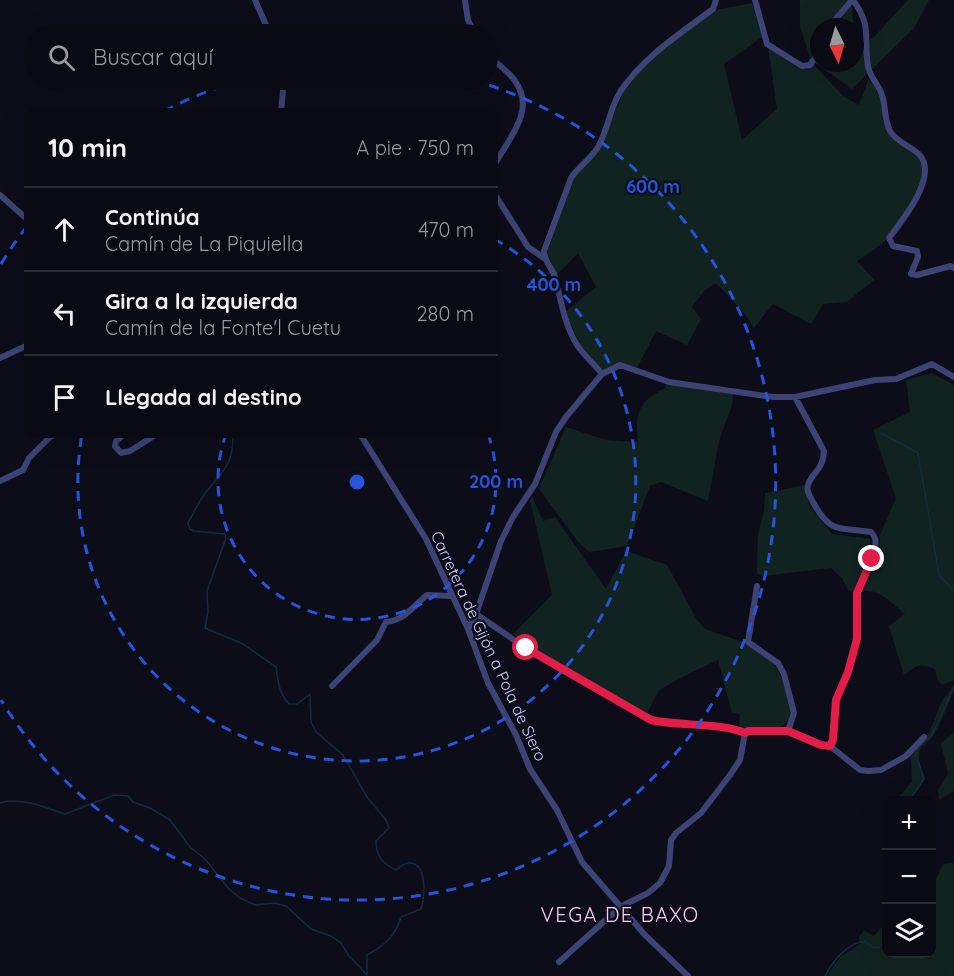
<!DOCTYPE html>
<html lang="es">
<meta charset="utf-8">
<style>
body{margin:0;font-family:Quicksand,sans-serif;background:#181822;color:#f1f3f6}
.controls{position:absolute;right:18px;bottom:18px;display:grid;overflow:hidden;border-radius:12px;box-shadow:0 6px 24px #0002}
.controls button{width:54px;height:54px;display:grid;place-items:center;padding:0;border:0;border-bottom:2px solid #2a2b34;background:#0a0a14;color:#f1f3f6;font:30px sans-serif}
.compass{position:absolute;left:810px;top:18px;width:54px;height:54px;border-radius:50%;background:#0a0a14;box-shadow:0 6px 24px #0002;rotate:175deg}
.stop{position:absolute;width:18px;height:18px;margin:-14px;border:4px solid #e11d48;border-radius:50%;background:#fff}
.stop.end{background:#e11d48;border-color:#fff;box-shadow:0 2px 6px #0008}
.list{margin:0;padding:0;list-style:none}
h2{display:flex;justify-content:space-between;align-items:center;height:78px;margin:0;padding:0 24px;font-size:26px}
h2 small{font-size:20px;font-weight:400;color:#999aa0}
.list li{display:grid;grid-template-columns:39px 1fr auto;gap:18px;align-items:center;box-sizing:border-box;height:84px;padding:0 24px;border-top:2px solid #2a2b34}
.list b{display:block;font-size:22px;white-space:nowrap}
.list p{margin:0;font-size:20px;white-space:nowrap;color:#999aa0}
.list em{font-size:20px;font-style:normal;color:#999aa0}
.icon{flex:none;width:33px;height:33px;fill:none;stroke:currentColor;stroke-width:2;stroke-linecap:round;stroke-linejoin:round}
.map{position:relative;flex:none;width:954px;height:976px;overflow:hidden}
.search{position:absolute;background:#0a0a14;box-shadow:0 6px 24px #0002;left:24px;top:24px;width:474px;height:66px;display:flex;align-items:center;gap:15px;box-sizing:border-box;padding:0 21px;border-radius:33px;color:#999aa0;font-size:22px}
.panel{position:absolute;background:#0a0a14;box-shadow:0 6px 24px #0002;left:24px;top:108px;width:474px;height:330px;border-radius:12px}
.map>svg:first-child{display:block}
.green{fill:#112320}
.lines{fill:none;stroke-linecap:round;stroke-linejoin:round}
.stream{stroke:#122b3e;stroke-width:1.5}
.minor{stroke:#3d4374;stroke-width:6}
.route{stroke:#e11d48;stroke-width:8}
.ring{fill:none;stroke:#2654da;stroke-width:3;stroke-dasharray:10 8}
.labels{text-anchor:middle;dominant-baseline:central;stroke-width:4.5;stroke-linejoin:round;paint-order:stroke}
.street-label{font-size:16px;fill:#cccef9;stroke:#0d0d1a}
.quarter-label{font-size:20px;letter-spacing:1.5px;fill:#f9cef0;stroke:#0d0d1a}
.centre{fill:#2654da;stroke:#0d0d1a;stroke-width:3}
.ring-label{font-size:18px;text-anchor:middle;font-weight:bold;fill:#2654da;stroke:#0d0d1a;stroke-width:4.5;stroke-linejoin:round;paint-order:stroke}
</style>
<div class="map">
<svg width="954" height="976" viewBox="0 0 954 976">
<rect width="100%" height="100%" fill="#0d0d1a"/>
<path class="green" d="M800 0H851L854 27H819V63H855V39L857 50 875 36 908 0H929L914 28 852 89 811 60 800 27Z
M752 3 762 37 724 64 742 140 777 109 768 46 800 69 809 68 813 64 844 97 859 105 869 78 880 96 889 134C900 142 918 150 922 165 926 183 899 225 887 239 879 247 867 254 857 261L874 280 847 302 823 304 811 324 773 304 754 328 745 314 716 283 704 291 692 307 701 319 687 345 656 331 637 368 620 363 603 370 580 344 565 312 596 287 578 253 557 275 547 253 572 180 577 173 597 155 623 93 641 70 667 46 716 10Z
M931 373 954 385V680L942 685 938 680 935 669C918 662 917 666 904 675L889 626 905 614C893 605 879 588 864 591L880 553V535L896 498 873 430 910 412 906 380Z
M666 384 733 393 732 405 719 441 708 501 661 482 650 486 627 546 590 552 579 543 539 489 566 427 606 440 638 442C635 413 638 402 665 388Z
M805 485 809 505 832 534 870 539 871 550 854 592 848 590 842 578 831 568 761 576 757 573 758 534 764 511 765 493Z
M532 496 543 521 555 517 606 589 626 551 667 565 697 620 705 629 746 643 774 664 782 679 792 715C781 736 759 729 739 727L740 714 732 713 718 660 690 673 659 690 646 715 531 648 513 634 552 595 530 500Z
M954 685C954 694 938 729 932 737 927 744 919 746 919 756 918 763 923 772 925 779L911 800H896L912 782 911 759 905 751 924 740 929 733 942 701Z
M954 733V791L939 800 938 790 948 774 941 743Z
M954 863V976H827L840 957 860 944 859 937 864 930 874 936 886 922V939L882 946 886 942V954H932V888L943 864Z"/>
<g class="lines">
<path class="stream" d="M881 433 918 453 939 575 954 591
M233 434C233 465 225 468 207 491 199 500 194 513 188 523L190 529 194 531 225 534 226 538 207 591 208 612 205 628 243 644 276 667C278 681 279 694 289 704H297L310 694 311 722 316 732 343 755 367 797 386 820 389 828 376 841C376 856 383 864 396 870 400 868 404 863 408 863 428 861 425 898 421 909L401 917C395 937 385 945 367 955V976
M909 800 924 779 916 754 918 747 932 735 954 687
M0 803C17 796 48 808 65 814L114 795 128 796 133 802 150 808 170 820 190 847 205 859 229 889 240 898 255 905 274 903 286 906 311 929 331 936 341 943 349 956 367 975
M825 976C833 961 846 945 864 941L874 948 880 947 886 939"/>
<path class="minor" d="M255 0 270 34
M465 0 468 20 475 34
M755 0 767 44 802 66 810 65 817 55 819 44
M853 0C873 28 863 37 868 66 869 76 879 85 882 95 886 107 884 119 890 131 900 148 925 147 925 170 925 192 902 221 889 238L893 246 917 251 918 257 911 274 917 275 951 266 954 268
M829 27 852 0
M488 55C496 63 508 71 515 81 537 111 507 140 494 166
M281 112 284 80
M494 193 528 247 544 258
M0 195 28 220
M0 358 28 345
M602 374C594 364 584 355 577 345 564 324 561 300 555 277 552 268 544 261 544 251L571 178C578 167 591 159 598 147 608 130 610 108 620 92 643 57 681 33 713 9L716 0
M795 397 824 451C823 471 812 472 808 485 806 491 810 497 813 502 831 535 839 527 871 532 876 537 876 541 875 549L857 593V639L848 672 836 700 833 740 830 746
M125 434 116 441 115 446 121 453 130 451 157 434
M360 434 426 539 468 629 488 683 516 735 530 769 557 810 582 862 645 935 688 976
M0 481 23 470 29 458 50 437 57 434
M757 586 748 642 778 663 784 674 794 713 788 731
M476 614 526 648 651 720C677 726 723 723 745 733L749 731H788L794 733 821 745 830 746 860 770 868 771 881 770 906 756 924 737
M468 629 476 614 501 541 513 517 535 484 556 432 566 417 602 374 620 365 669 382 773 397H795L875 380 896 379 932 364 954 377
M332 686 377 640 386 622C404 621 413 606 427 595L452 596
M559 962 620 907 648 893 660 883 669 866 671 840 676 833 701 813 730 775 740 760 745 733"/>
</g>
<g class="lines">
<path class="route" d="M526 648 651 720C677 726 724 723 745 733L748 731H788L821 745 830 746 833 740 836 700 848 672 857 639V593L872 559"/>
</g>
<g class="ring">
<path d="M488 434A139 139 0 1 1 226 434"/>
<path d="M494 239A279 279 0 1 1 82 434"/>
<path d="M1 264A418 418 0 0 1 28 225M164 111A418 418 0 0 1 242 80M472 80A418 418 0 1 1 1 700"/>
</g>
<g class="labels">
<g class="street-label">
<text transform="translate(489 646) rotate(65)">Carretera de Gijón a Pola de Siero</text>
</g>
<g class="quarter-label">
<text x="620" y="914">VEGA DE BAXO</text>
</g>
</g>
<circle cx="357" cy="482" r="9" class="centre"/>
<g class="ring-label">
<text x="653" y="193">600 m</text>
<text x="554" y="291">400 m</text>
<text x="496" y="488">200 m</text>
</g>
</svg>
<div class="controls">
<button>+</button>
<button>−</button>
<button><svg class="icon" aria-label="layers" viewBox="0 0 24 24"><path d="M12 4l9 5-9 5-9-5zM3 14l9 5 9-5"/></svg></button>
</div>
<svg class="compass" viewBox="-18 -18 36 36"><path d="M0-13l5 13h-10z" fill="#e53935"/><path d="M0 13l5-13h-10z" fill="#999aa0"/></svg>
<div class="stop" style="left:526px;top:648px"></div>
<div class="stop end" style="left:872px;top:559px"></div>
<div class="search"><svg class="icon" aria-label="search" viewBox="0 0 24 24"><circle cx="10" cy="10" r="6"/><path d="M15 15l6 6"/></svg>Buscar aquí</div>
<section class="panel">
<h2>10 min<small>A pie · 750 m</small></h2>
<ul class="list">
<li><svg class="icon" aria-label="ahead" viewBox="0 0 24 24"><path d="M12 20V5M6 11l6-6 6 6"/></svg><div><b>Continúa</b><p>Camín de La Piquiella</p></div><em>470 m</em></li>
<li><svg class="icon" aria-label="left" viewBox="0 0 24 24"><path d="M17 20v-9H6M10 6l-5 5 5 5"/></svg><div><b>Gira a la izquierda</b><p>Camín de la Fonte'l Cuetu</p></div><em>280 m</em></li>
<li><svg class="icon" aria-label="arrive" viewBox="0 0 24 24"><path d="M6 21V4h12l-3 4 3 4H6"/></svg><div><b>Llegada al destino</b></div></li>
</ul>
</section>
</div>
